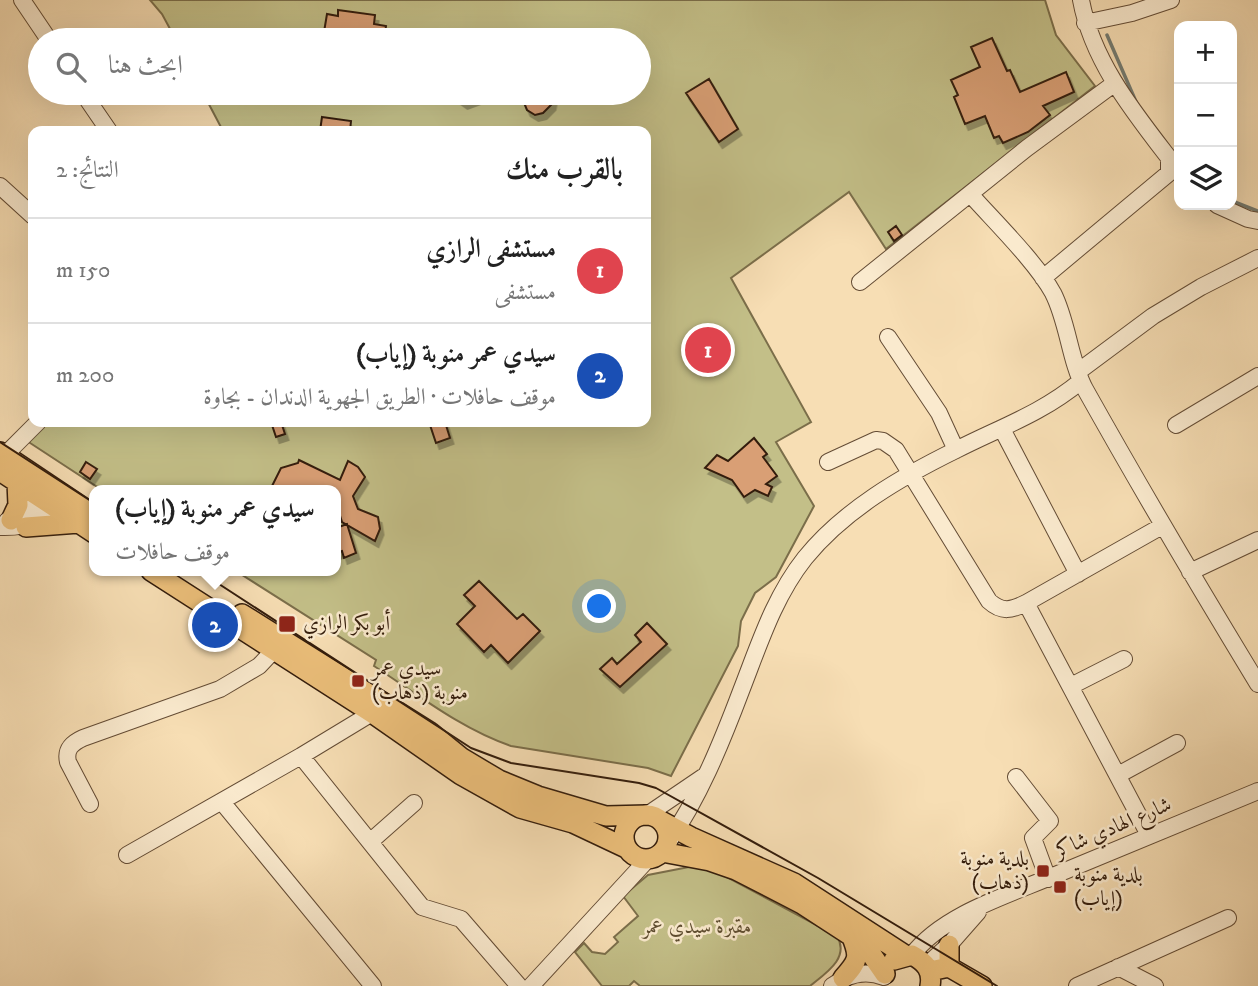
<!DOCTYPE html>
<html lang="ar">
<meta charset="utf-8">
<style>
body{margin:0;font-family:"IM FELL DW Pica",Amiri,serif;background:#f6f6f6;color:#222;direction:rtl}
.controls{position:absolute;right:21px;top:21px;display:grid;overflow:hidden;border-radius:14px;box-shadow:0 7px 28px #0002}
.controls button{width:63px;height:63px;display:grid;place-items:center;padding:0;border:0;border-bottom:2px solid #e0e0e0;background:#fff;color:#222;font:35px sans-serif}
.you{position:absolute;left:600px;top:607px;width:24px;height:24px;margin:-18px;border:5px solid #fff;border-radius:50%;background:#1a73e8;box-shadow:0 0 0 10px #1a73e833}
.badge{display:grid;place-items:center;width:46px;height:46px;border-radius:50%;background:#8f2418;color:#fff;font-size:23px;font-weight:700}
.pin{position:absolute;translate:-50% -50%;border:4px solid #fff;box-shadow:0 2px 7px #0006}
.popup{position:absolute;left:89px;top:485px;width:252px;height:91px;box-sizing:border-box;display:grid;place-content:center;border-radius:14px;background:#fff;filter:drop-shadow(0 2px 5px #0005);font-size:23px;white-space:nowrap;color:#767676}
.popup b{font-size:26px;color:#222}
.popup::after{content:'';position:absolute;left:50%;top:100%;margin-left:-14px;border:14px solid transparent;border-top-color:#fff}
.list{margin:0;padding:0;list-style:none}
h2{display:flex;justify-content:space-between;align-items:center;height:91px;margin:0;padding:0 28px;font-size:30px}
h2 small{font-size:23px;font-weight:400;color:#767676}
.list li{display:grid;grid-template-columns:46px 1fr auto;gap:21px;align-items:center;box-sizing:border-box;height:105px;padding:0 28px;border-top:2px solid #e0e0e0}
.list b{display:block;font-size:26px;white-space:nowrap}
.list p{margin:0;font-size:23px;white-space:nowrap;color:#767676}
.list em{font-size:23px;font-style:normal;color:#767676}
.icon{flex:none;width:38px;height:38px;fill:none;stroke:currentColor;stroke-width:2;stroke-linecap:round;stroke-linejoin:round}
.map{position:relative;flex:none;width:1258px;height:986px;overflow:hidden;direction:ltr}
.search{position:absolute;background:#fff;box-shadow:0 7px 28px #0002;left:28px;top:28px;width:623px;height:77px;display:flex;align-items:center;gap:18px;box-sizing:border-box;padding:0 24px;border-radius:38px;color:#767676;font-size:26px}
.panel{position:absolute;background:#fff;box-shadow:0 7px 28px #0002;left:28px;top:126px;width:623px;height:301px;border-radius:14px;direction:rtl}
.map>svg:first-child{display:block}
.green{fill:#c3bf88;stroke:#7b6e4a;stroke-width:2}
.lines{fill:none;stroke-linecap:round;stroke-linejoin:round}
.stream{stroke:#747b71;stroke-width:3.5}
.building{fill:#d99f75;stroke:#331c0b;stroke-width:2;filter:url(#shadow)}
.minor-casing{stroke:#644c35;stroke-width:18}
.major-casing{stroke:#331c0b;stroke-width:22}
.minor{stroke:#faeace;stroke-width:16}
.major{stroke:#ecbf7a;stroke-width:19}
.tram{stroke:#331c0b;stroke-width:2}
.poi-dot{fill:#8f2418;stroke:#faeace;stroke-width:2.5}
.labels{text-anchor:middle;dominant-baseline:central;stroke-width:5;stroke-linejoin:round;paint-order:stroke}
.poi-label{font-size:21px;fill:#331c0b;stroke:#faeace;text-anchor:start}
.street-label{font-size:21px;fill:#331c0b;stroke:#faeace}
.park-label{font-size:21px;font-style:italic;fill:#5e4d30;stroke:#faeace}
</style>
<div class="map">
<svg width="1258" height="986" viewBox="0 0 1258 986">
<defs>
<filter id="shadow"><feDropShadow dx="3.5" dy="6" stdDeviation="0" flood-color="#0004"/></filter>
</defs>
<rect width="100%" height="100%" fill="#f7deb4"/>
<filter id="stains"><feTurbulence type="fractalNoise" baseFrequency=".00286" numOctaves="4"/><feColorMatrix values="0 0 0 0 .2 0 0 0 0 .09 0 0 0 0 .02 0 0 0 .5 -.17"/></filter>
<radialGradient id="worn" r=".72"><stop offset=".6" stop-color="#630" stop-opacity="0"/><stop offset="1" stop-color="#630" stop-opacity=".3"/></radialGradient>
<path class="green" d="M150 0H1045L1056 35 1095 86 886 249 849 192 731 278 811 422 776 442 814 506 776 577 755 593 741 621 738 646 671 776 648 768 511 746C461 729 417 694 374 666L376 660 236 571H336V490H102L24 439 44 422H646V131H223L203 93H639V40H176L162 14Z
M694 866 710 868 837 936C850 958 826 973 810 986H640L634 981 629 986H602L575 952 584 943 592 952 605 954 618 942 614 937 638 916 623 896 648 875Z"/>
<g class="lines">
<path class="stream" d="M1107 35 1137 104
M1174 155 1179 162
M1232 201 1258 211"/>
</g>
<path class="building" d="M338 10 375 15 374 24 386 26 384 40 362 38 361 40H343L344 35 324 32 327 14 338 16Z
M992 38 1007 71 1010 70 1020 92 1066 72 1074 92 1043 106 1050 115 1028 132 1003 143 999 136 994 138 985 116 965 124 954 97 958 95 951 80 980 67 971 47Z
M709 79 738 129 719 142 686 93Z
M450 93H491L464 103Z
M520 93H554L552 104 543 113 535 115 527 110Z
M322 117 351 121 350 131H320Z
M896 226 902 235 894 241 888 232Z
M271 422H281L285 434 276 437Z
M429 422H445L450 438 436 443Z
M754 438 767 454 763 457 777 476 766 484 772 487 768 496 755 490 744 497 732 480 705 468 717 455 728 461Z
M299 460 340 480 348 461 358 467 365 477 353 496 358 509 378 517 380 529 375 541 342 522 336 503V490H270L281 468 298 463Z
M86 462 97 469 90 479 80 472Z
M347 524 356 553 344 558 342 551 336 553V528Z
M479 581 517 619 523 614 540 631 508 663 491 645 484 652 457 624 475 606 464 595Z
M647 623 667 644 620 687 600 669 612 658 617 664 641 642 635 635Z"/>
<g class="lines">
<g class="minor-casing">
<path id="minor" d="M22 0 49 40
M1085 23 1132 13 1171 0
M83 93 109 131
M0 186 33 216
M971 195C995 222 1036 262 1053 293 1068 322 1070 362 1085 389 1141 489 1199 587 1258 684
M1217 205 1248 219 1258 221
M1043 278 1169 173V158C1132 110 1092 60 1081 0
M860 282 1027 148 1115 83
M888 337 939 413 956 450
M1079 371 1153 316 1201 287 1258 258
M1176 425 1258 376
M1002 429 1078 574
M5 455 38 422
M828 462 876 440 883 441 896 450 989 601C1002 613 1012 610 1026 603L1162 526
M7 521 34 505 48 491
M0 527C31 528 39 522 59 498
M1190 572 1258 540
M1026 603 1149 835
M1071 686 1124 659
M301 756 422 907 461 919 519 986
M1118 775 1177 743
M1016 777 1050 821 1033 838 1048 879
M222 802 373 986
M90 804 68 762C65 749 72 743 83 738L220 689 259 666 274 650
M647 815 703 777
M371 841 414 803
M667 844C699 798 721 744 741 691 759 645 774 597 805 558 844 510 901 477 956 450 1001 427 1041 414 1081 381
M127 855 301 756 372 713 377 707
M912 955C944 913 1012 894 1060 873 1126 845 1192 818 1258 791
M927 965 949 945 978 912
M1118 967 1155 986
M531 986 648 859
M832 986C848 974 866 970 884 977
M1077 986 1228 918"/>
</g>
<g class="major-casing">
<path id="major" d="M0 452 94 515
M0 471 94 533
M11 520 18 505 17 482
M26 527 79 523
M151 571 372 713 461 775 520 808 573 823 626 848
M242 614 430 732 462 758 499 780 538 796 606 816 647 815
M624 837a22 22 0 1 1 44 0a22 22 0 1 1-44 0Z
M661 821 691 837 794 883 905 955
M662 852 710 861 736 870 802 904 865 945 885 974
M894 960 912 955C925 962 933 970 930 986
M949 967V945
M930 971 949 967 982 986
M843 978C859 960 860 957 851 935"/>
</g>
<use href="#minor" class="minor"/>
<use href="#major" class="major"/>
<path class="tram" d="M0 442 94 503
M199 571 471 748 511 763 639 783 656 788 818 878 997 986"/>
</g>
<g class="poi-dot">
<rect x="278" y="615" width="18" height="18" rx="3.5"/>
<rect x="351" y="674" width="14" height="14" rx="3.5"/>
<rect x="1036" y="864" width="14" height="14" rx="3.5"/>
<rect x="1053" y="880" width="14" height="14" rx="3.5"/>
</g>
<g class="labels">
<g class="poi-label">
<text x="303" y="624">أبو بكر الرازي</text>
<text x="372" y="669">سيدي عمر<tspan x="372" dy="24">منوبة (ذهاب)</tspan></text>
<text x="1029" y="859" text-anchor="end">بلدية منوبة<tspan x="1029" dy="24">(ذهاب)</tspan></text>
<text x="1074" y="875">بلدية منوبة<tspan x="1074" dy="24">(إياب)</tspan></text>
</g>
<g class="street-label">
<text transform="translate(1113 828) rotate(-23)">شارع الهادي شاكر</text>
</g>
<g class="park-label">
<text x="697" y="927">مقبرة سيدي عمر</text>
</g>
</g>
<rect width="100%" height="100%" filter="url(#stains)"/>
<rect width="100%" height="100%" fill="url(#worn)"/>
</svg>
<div class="controls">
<button>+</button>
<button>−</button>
<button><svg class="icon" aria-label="layers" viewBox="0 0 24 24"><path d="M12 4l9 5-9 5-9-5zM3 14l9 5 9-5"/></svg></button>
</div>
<div class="you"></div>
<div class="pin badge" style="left:708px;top:350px;background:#e0444e">1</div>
<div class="pin badge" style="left:215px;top:625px;background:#1a4fb4">2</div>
<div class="popup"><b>سيدي عمر منوبة (إياب)</b>موقف حافلات</div>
<div class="search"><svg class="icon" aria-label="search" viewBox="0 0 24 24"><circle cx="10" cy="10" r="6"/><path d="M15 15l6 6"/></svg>ابحث هنا</div>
<section class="panel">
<h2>بالقرب منك<small>النتائج: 2</small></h2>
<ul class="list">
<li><span class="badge" style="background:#e0444e">1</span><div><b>مستشفى الرازي</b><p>مستشفى</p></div><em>150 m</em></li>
<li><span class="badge" style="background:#1a4fb4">2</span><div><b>سيدي عمر منوبة (إياب)</b><p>موقف حافلات · الطريق الجهوية الدندان - بجاوة</p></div><em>200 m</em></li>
</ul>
</section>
</div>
